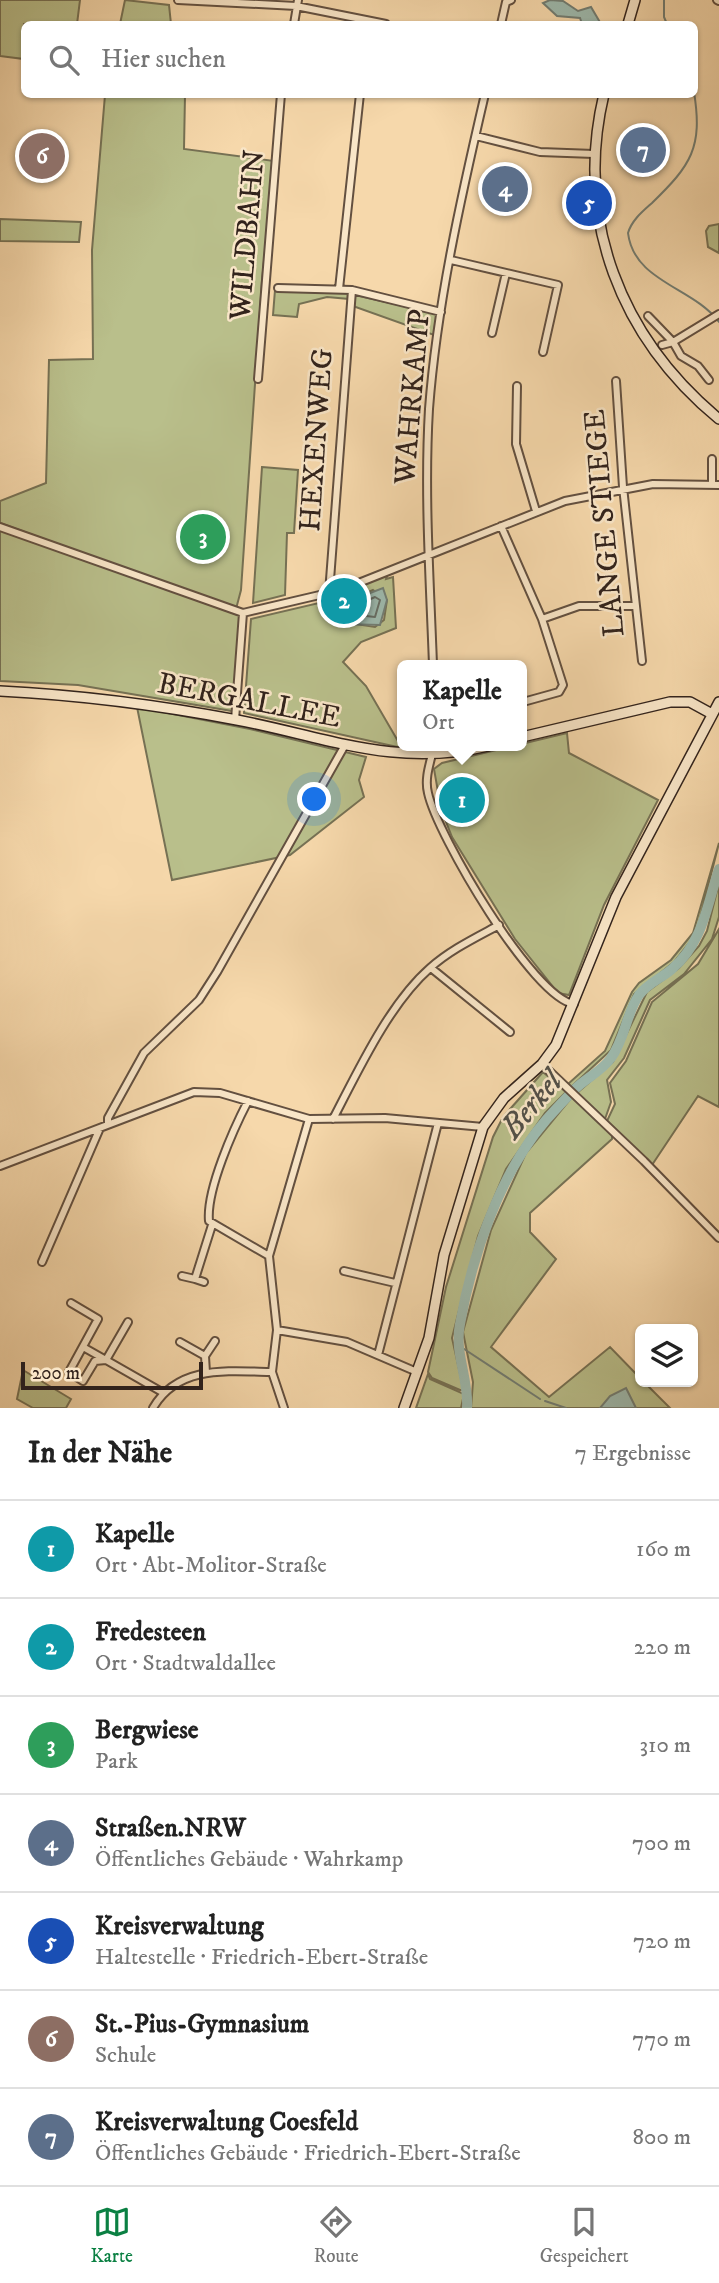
<!DOCTYPE html>
<html lang="de">
<meta charset="utf-8">
<style>
body{margin:0;font-family:"IM FELL DW Pica",serif;background:#f2f2f2;color:#222}
.controls{position:absolute;right:21px;bottom:21px;display:grid;overflow:hidden;border-radius:10px;box-shadow:0 2px 5px #0004}
.controls button{width:63px;height:63px;display:grid;place-items:center;padding:0;border:0;border-bottom:2px solid #e0e0e0;background:#fff;color:#222;font:35px sans-serif}
.scale{position:absolute;left:21px;bottom:18px;width:182px;box-sizing:border-box;padding-left:7px;border:4px solid #32231c;border-top:0;font-size:19px;line-height:24px;white-space:nowrap;color:#32231c;-webkit-text-stroke:5px #f9e6c8;paint-order:stroke}
.you{position:absolute;left:315px;top:800px;width:24px;height:24px;margin:-18px;border:5px solid #fff;border-radius:50%;background:#1a73e8;box-shadow:0 0 0 10px #1a73e833}
.badge{display:grid;place-items:center;width:46px;height:46px;border-radius:50%;background:#0b8043;color:#fff;font-size:23px;font-weight:700}
.pin{position:absolute;translate:-50% -50%;border:4px solid #fff;box-shadow:0 2px 7px #0006}
.popup{position:absolute;left:397px;top:660px;width:130px;height:91px;box-sizing:border-box;display:grid;place-content:center;border-radius:10px;background:#fff;filter:drop-shadow(0 2px 5px #0005);font-size:23px;white-space:nowrap;color:#767676}
.popup b{font-size:26px;color:#222}
.popup::after{content:'';position:absolute;left:50%;top:100%;margin-left:-14px;border:14px solid transparent;border-top-color:#fff}
.list{margin:0;padding:0;list-style:none}
h2{display:flex;justify-content:space-between;align-items:center;height:91px;margin:0;padding:0 28px;font-size:30px}
h2 small{font-size:23px;font-weight:400;color:#767676}
.list li{display:grid;grid-template-columns:46px 1fr auto;gap:21px;align-items:center;box-sizing:border-box;height:98px;padding:0 28px;border-top:2px solid #e0e0e0}
.list b{display:block;font-size:26px;white-space:nowrap}
.list p{margin:0;font-size:23px;white-space:nowrap;color:#767676}
.list em{font-size:23px;font-style:normal;color:#767676}
.icon{flex:none;width:38px;height:38px;fill:none;stroke:currentColor;stroke-width:2;stroke-linecap:round;stroke-linejoin:round}
.map{position:relative;flex:none;width:719px;height:1408px;overflow:hidden}
.search{position:absolute;background:#fff;box-shadow:0 2px 5px #0004;left:21px;right:21px;top:21px;height:77px;display:flex;align-items:center;gap:18px;box-sizing:border-box;padding:0 24px;border-radius:10px;color:#767676;font-size:26px}
.sheet{height:777px;background:#fff}
nav{display:flex;justify-content:space-around;align-items:center;box-sizing:border-box;height:98px;border-top:2px solid #e0e0e0;background:#fff;font-size:19px;color:#767676}
nav a{display:grid;justify-items:center;gap:4px}
nav .on{color:#0b8043}
.map>svg:first-child{display:block}
.green{fill:#b9bf8b;stroke:#767154;stroke-width:2;fill-rule:evenodd}
.water{fill:#9db9ad;stroke:#727d73;stroke-width:2}
.lines{fill:none;stroke-linecap:round;stroke-linejoin:round}
.shore{stroke:#686e64;stroke-width:2}
.stream{stroke:#727d73;stroke-width:2}
.river{stroke:#9db9ad;stroke-width:10}
.street-casing{stroke:#635040;stroke-width:10}
.secondary-casing{stroke:#32231c;stroke-width:12}
.street{stroke:#f9e6c8;stroke-width:6}
.secondary{stroke:#f9e6c8;stroke-width:9}
.labels{text-anchor:middle;dominant-baseline:central;stroke-width:5;stroke-linejoin:round;paint-order:stroke}
.street-label{font-size:30px;fill:#32231c;stroke:#f9e6c8}
.water-label{font-size:32px;font-style:italic;fill:#525048;stroke:#f9e6c8}
</style>
<div class="map">
<svg width="719" height="1408" viewBox="0 0 719 1408">
<rect width="100%" height="100%" fill="#f6d8ab"/>
<filter id="stains"><feTurbulence type="fractalNoise" baseFrequency=".00286" numOctaves="4"/><feColorMatrix values="0 0 0 0 .2 0 0 0 0 .09 0 0 0 0 .02 0 0 0 .5 -.17"/></filter>
<radialGradient id="worn" r=".72"><stop offset=".6" stop-color="#630" stop-opacity="0"/><stop offset="1" stop-color="#630" stop-opacity=".3"/></radialGradient>
<path class="green" d="M0 0H80L77 24H24V59L0 56Z
M125 0 169 5 171 24H120Z
M105 95H185L184 149 274 161 262 281 241 590 236 609 0 523V501L46 483 49 360 93 359 92 250Z
M0 219 81 222 79 242 0 241Z
M719 224V253L708 247 706 231 709 226Z
M275 290 337 291 439 314 434 335 350 305 349 299 327 297 299 304 297 317 273 315Z
M262 467 298 470 294 533H287L285 595 253 603Z
M0 529 241 616 232 711 78 685 0 681Z
M387 575 386 579 393 577 396 628 361 642 343 662 366 686 402 748 244 713 251 619 332 600 334 594ZM373 590 387 600 384 620 375 627 349 623 352 600Z
M137 707 250 729 366 757 359 780 364 797 290 855 172 880Z
M567 733 569 753 658 800 604 905 569 995 558 993 515 939 452 837 441 809 434 769 442 763Z
M719 843 696 934 674 962 634 994 611 1050 571 1087 568 1084 605 1051 632 992 639 983 671 960 693 933Z
M719 883V917L712 939 684 974 650 1000 624 1058 607 1080 611 1102 605 1119 577 1093 613 1062 647 992 679 968 699 946 707 931Z
M719 929V1107L698 1096 652 1165 607 1121 615 1104 610 1083 626 1061 652 1002 698 964Z
M543 1072 566 1092 545 1113 506 1169 478 1236 452 1338 463 1387 464 1390H460L432 1378 428 1372 446 1287 493 1137 503 1117Z
M572 1097 612 1135V1139L530 1213V1232L556 1259 491 1347 549 1397 610 1347 640 1378V1382H644L670 1408H471L473 1382 463 1332 491 1230 526 1153Z
M23 1370 71 1399 66 1408H33L17 1399Z
M428 1374 430 1379 464 1394 461 1408H416Z"/>
<path class="water" d="M550 0 563 1 578 11 591 7 601 24H582L580 18 557 16 543 3Z
M383 588 387 600 380 625 343 624 337 621 336 613 352 600Z
M626 1388 636 1408H600L610 1396Z"/>
<g class="lines">
<path class="shore" d="M375 597 380 600 375 617 349 614 355 606Z"/>
<path class="stream" d="M664 0V17L667 24
M694 92C703 148 691 165 652 203 642 212 632 220 628 233 634 282 693 287 719 322
M458 1345 540 1399
M545 1401 566 1408"/>
<path class="river" d="M467 1408C469 1379 454 1353 460 1324 472 1256 500 1173 546 1120 555 1110 565 1099 575 1089 586 1078 602 1071 611 1058 625 1039 626 1014 639 995 648 983 662 978 672 969 703 943 707 905 719 869"/>
<g class="street-casing">
<path id="street" d="M178 0 296 6 386 24
M717 0 719 1
M294 24 298 0
M501 24 506 2 511 0
M476 136 540 152 594 154
M451 260 558 285 543 352
M278 288 352 290 441 312
M339 289 360 94
M648 316 673 342 681 356 698 366 709 380
M492 333 506 273
M662 345 673 342 719 314
M258 379 281 94
M616 381 623 487 642 661
M517 386 516 444 536 511
M712 459V484
M501 526 542 619 563 685 559 692 523 702
M0 527 243 613 341 590 565 501 653 484 719 485
M329 593 352 290
M542 619 579 606H635
M433 665C430 580 424 494 429 409 437 304 461 197 485 94
M235 720 243 613
M434 746C431 761 424 777 428 793 437 835 533 998 574 1004
M431 968 510 1032
M542 1064 644 1161 719 1238
M248 1101C234 1128 206 1190 209 1221L269 1256
M333 1119C358 1071 389 1004 430 968 450 950 475 938 499 925
M108 1124V1118L144 1053 199 1000 217 972 345 745
M0 1166 194 1092 220 1093 309 1119 385 1118 483 1127
M42 1262 100 1128
M344 1271 395 1283
M182 1276 195 1279
M204 1282 195 1279 212 1225
M71 1303 98 1319 69 1372 83 1381 95 1361 106 1360 83 1347
M128 1322 106 1360 162 1392
M277 1330 347 1342 417 1372
M180 1342 205 1356
M378 1355 438 1123
M272 1372 277 1330 269 1256 309 1119
M206 1373 205 1356 215 1341
M153 1408C178 1365 227 1371 272 1372L284 1408"/>
</g>
<g class="secondary-casing">
<path id="secondary" d="M628 24 635 0
M604 94C574 220 621 338 719 419
M0 691C80 695 158 705 237 720 326 737 395 768 488 746
M522 737 670 702H690L712 714
M404 1408 429 1338 444 1255 483 1127 504 1098 542 1064 556 1045 616 897 719 702"/>
</g>
<use href="#street" class="street"/>
<use href="#secondary" class="secondary"/>
</g>
<g class="labels">
<g class="street-label">
<text transform="translate(248 235) rotate(-85)">WILDBAHN</text>
<text transform="translate(413 397) rotate(-85)">WAHRKAMP</text>
<text transform="translate(317 440) rotate(-86)">HEXENWEG</text>
<text transform="translate(605 523) rotate(-95)">LANGE STIEGE</text>
<text transform="translate(249 701) rotate(11)">BERGALLEE</text>
</g>
<g class="water-label">
<text transform="translate(532 1105) rotate(-50)">Berkel</text>
</g>
</g>
<rect width="100%" height="100%" filter="url(#stains)"/>
<rect width="100%" height="100%" fill="url(#worn)"/>
</svg>
<div class="controls">
<button><svg class="icon" aria-label="layers" viewBox="0 0 24 24"><path d="M12 4l9 5-9 5-9-5zM3 14l9 5 9-5"/></svg></button>
</div>
<div class="scale">200 m</div>
<div class="you"></div>
<div class="pin badge" style="left:462px;top:800px;background:#0f9aa8">1</div>
<div class="popup"><b>Kapelle</b>Ort</div>
<div class="pin badge" style="left:344px;top:601px;background:#0f9aa8">2</div>
<div class="pin badge" style="left:203px;top:537px;background:#2e9e5b">3</div>
<div class="pin badge" style="left:505px;top:189px;background:#5c6f8a">4</div>
<div class="pin badge" style="left:589px;top:203px;background:#1a4fb4">5</div>
<div class="pin badge" style="left:42px;top:156px;background:#8d6e63">6</div>
<div class="pin badge" style="left:643px;top:150px;background:#5c6f8a">7</div>
<div class="search"><svg class="icon" aria-label="search" viewBox="0 0 24 24"><circle cx="10" cy="10" r="6"/><path d="M15 15l6 6"/></svg>Hier suchen</div>
</div>
<section class="sheet">
<h2>In der Nähe<small>7 Ergebnisse</small></h2>
<ul class="list">
<li><span class="badge" style="background:#0f9aa8">1</span><div><b>Kapelle</b><p>Ort · Abt-Molitor-Straße</p></div><em>160 m</em></li>
<li><span class="badge" style="background:#0f9aa8">2</span><div><b>Fredesteen</b><p>Ort · Stadtwaldallee</p></div><em>220 m</em></li>
<li><span class="badge" style="background:#2e9e5b">3</span><div><b>Bergwiese</b><p>Park</p></div><em>310 m</em></li>
<li><span class="badge" style="background:#5c6f8a">4</span><div><b>Straßen.NRW</b><p>Öffentliches Gebäude · Wahrkamp</p></div><em>700 m</em></li>
<li><span class="badge" style="background:#1a4fb4">5</span><div><b>Kreisverwaltung</b><p>Haltestelle · Friedrich-Ebert-Straße</p></div><em>720 m</em></li>
<li><span class="badge" style="background:#8d6e63">6</span><div><b>St.-Pius-Gymnasium</b><p>Schule</p></div><em>770 m</em></li>
<li><span class="badge" style="background:#5c6f8a">7</span><div><b>Kreisverwaltung Coesfeld</b><p>Öffentliches Gebäude · Friedrich-Ebert-Straße</p></div><em>800 m</em></li>
</ul>
</section>
<nav>
<a class="on"><svg class="icon" aria-label="map" viewBox="0 0 24 24"><path d="M3 6l6-2 6 2 6-2v14l-6 2-6-2-6 2zM9 4v14M15 6v14"/></svg>Karte</a>
<a><svg class="icon" aria-label="directions" viewBox="0 0 24 24"><path d="M12 3l9 9-9 9-9-9zM9 14v-3h6M13 9l2 2-2 2"/></svg>Route</a>
<a><svg class="icon" aria-label="saved" viewBox="0 0 24 24"><path d="M7 4h10v16l-5-4-5 4z"/></svg>Gespeichert</a>
</nav>
